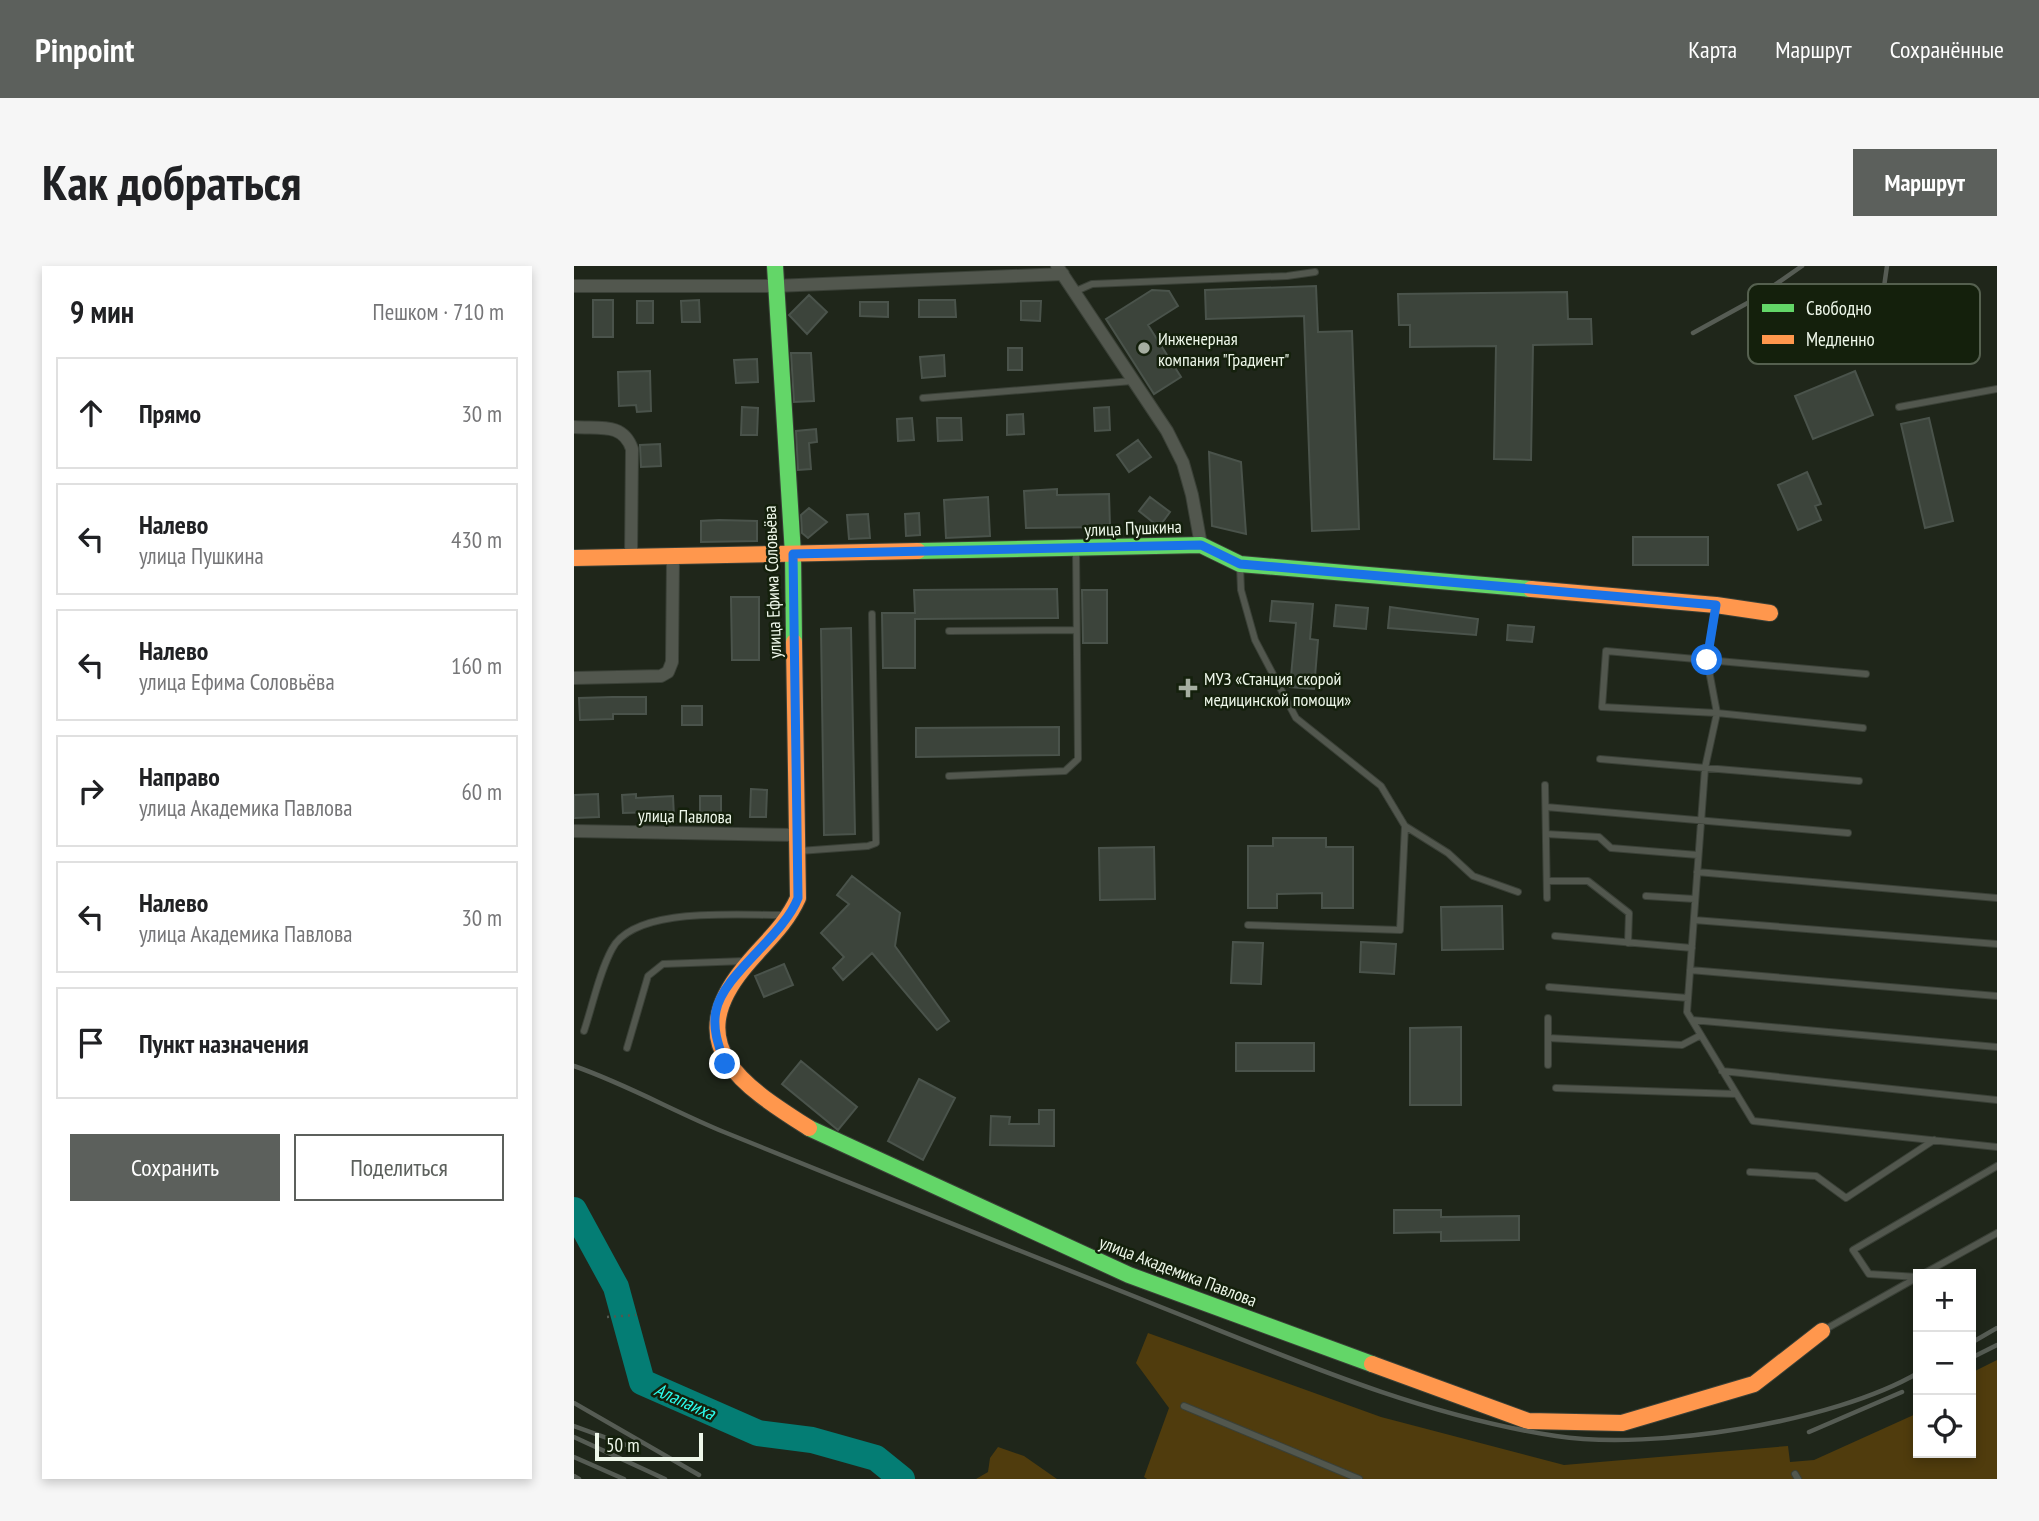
<!DOCTYPE html>
<html lang="ru">
<meta charset="utf-8">
<style>
body{margin:0;font-family:"PT Sans Narrow",sans-serif;background:#f6f6f6;color:#202124}
.controls{position:absolute;right:21px;bottom:21px;display:grid;overflow:hidden;border-radius:0px;box-shadow:0 4px 10px #0003}
.controls button{width:63px;height:63px;display:grid;place-items:center;padding:0;border:0;border-bottom:2px solid #e0e0e0;background:#fff;color:#202124;font:35px sans-serif}
.scale{position:absolute;left:21px;bottom:18px;width:108px;box-sizing:border-box;padding-left:7px;border:4px solid #eef7ea;border-top:0;font-size:19px;line-height:24px;white-space:nowrap;color:#eef7ea;-webkit-text-stroke:5px #14200c;paint-order:stroke}
.stop{position:absolute;width:21px;height:21px;margin:-16px;border:5px solid #1a73e8;border-radius:50%;background:#fff}
.stop.end{background:#1a73e8;border-color:#fff;box-shadow:0 2px 7px #0008}
.list{margin:0;padding:0;list-style:none}
h2{display:flex;justify-content:space-between;align-items:center;height:91px;margin:0;padding:0 28px;font-size:30px}
h2 small{font-size:23px;font-weight:400;color:#757577}
.list li{display:grid;grid-template-columns:46px 1fr auto;gap:21px;align-items:center;box-sizing:border-box;height:112px;margin:0 14px 14px;padding:0 14px;border:2px solid #e0e0e0;border-radius:0px}
.list b{display:block;font-size:26px;white-space:nowrap}
.list p{margin:0;font-size:23px;white-space:nowrap;color:#757577}
.list em{font-size:23px;font-style:normal;color:#757577}
.actions{display:flex;gap:14px;padding:21px 28px}
.actions a{flex:1;padding:16px 0;border:2px solid #5c605c;border-radius:0px;text-align:center;font-size:24px;color:#5c605c}
.actions .main{background:#5c605c;color:#fff}
.icon{flex:none;width:38px;height:38px;fill:none;stroke:currentColor;stroke-width:2;stroke-linecap:round;stroke-linejoin:round}
.map{position:relative;flex:none;width:1423px;height:1213px;overflow:hidden;border-radius:0px}
header{display:flex;align-items:center;gap:42px;box-sizing:border-box;height:98px;padding:0 35px;background:#5c605c;color:#fff}
header strong{font-size:33px}
nav{display:flex;gap:38px;margin-inline-start:auto;font-size:24px}
.intro{display:flex;align-items:center;justify-content:space-between;box-sizing:border-box;height:168px;padding:0 42px}
h1{margin:0;font-size:49px}
.button{padding:18px 32px;border-radius:0px;background:#5c605c;color:#fff;font-size:24px;font-weight:700}
main{display:flex;gap:42px;padding:0 42px}
aside{flex:1;background:#fff;border-radius:0px;box-shadow:0 4px 10px #0003}
.map>svg:first-child{display:block}
.green{fill:#503c0d}
.lines{fill:none;stroke-linecap:round;stroke-linejoin:round}
.river{stroke:#047d74;stroke-width:26}
.building{fill:#3c443b;stroke:#4a534b;stroke-width:2}
.lane-casing{stroke:#3a4037;stroke-width:8}
.street-casing{stroke:#3a4037;stroke-width:14}
.fast-casing{stroke:#3a4037;stroke-width:18}
.slow-casing{stroke:#3a4037;stroke-width:18}
.path{stroke:#535850;stroke-width:2.5;stroke-dasharray:2 5;stroke-linecap:butt}
.lane{stroke:#52574e;stroke-width:6}
.street{stroke:#52574e;stroke-width:12}
.fast{stroke:#63d668;stroke-width:16}
.slow{stroke:#ff974d;stroke-width:16}
.rail{stroke:#565c54;stroke-width:4.5}
.route{stroke:#1a73e8;stroke-width:9}
.poi-dot{fill:#a6aea1;stroke:#14200c;stroke-width:2.5}
.labels{text-anchor:middle;dominant-baseline:central;stroke-width:5;stroke-linejoin:round;paint-order:stroke}
.poi-label{font-size:18px;fill:#eef7ea;stroke:#14200c;text-anchor:start}
.street-label{font-size:18px;fill:#eef7ea;stroke:#14200c}
.water-label{font-size:19px;font-style:italic;fill:#2cfdee;stroke:#14200c}
.key{fill:#14200c;stroke:#55604f;stroke-width:2}
.key-label{font-size:19px;fill:#eef7ea}
</style>
<header>
<strong>Pinpoint</strong>
<nav><a>Карта</a><a>Маршрут</a><a>Сохранённые</a></nav>
</header>
<div class="intro"><h1>Как добраться</h1><a class="button">Маршрут</a></div>
<main>
<aside>
<h2>9 мин<small>Пешком · 710 m</small></h2>
<ul class="list">
<li><svg class="icon" aria-label="ahead" viewBox="0 0 24 24"><path d="M12 20V5M6 11l6-6 6 6"/></svg><div><b>Прямо</b></div><em>30 m</em></li>
<li><svg class="icon" aria-label="left" viewBox="0 0 24 24"><path d="M17 20v-9H6M10 6l-5 5 5 5"/></svg><div><b>Налево</b><p>улица Пушкина</p></div><em>430 m</em></li>
<li><svg class="icon" aria-label="left" viewBox="0 0 24 24"><path d="M17 20v-9H6M10 6l-5 5 5 5"/></svg><div><b>Налево</b><p>улица Ефима Соловьёва</p></div><em>160 m</em></li>
<li><svg class="icon" aria-label="right" viewBox="0 0 24 24"><path d="M7 20v-9h11M14 6l5 5-5 5"/></svg><div><b>Направо</b><p>улица Академика Павлова</p></div><em>60 m</em></li>
<li><svg class="icon" aria-label="left" viewBox="0 0 24 24"><path d="M17 20v-9H6M10 6l-5 5 5 5"/></svg><div><b>Налево</b><p>улица Академика Павлова</p></div><em>30 m</em></li>
<li><svg class="icon" aria-label="arrive" viewBox="0 0 24 24"><path d="M6 21V4h12l-3 4 3 4H6"/></svg><div><b>Пункт назначения</b></div></li>
</ul>
<div class="actions"><a class="main">Сохранить</a><a>Поделиться</a></div>
</aside>
<div class="map">
<svg width="1423" height="1213" viewBox="0 0 1423 1213">
<rect width="100%" height="100%" fill="#1f261a"/>
<path class="green" d="M574 1067 807 1151 990 1199 1214 1180 1216 1196 1240 1194 1344 1147V1187H1397V1107L1423 1094V1213H573L570 1211 595 1142 562 1097Z
M424 1181 450 1190 483 1213H402L414 1206 416 1192Z"/>
<g class="lines">
<path class="river" d="M0 944 42 1021 68 1116 184 1167 238 1174 302 1192 328 1213"/>
</g>
<path class="building" d="M742 20 744 66 778 65 785 263 738 265 730 50 632 53 631 24Z
M578 24 595 25 604 40 574 59 607 111 580 128 532 53Z
M993 26 994 53H1017L1018 78 959 79 957 194 920 193 922 80 836 81V59H825L824 28Z
M235 29 253 46 233 68 215 49Z
M19 34H39V71H19Z
M125 34 126 56H108L107 35Z
M345 34H381L382 51H345Z
M63 35H79V57H63Z
M447 35H467L466 55 447 54Z
M286 36H314V51L286 50Z
M434 82H448V104H434Z
M217 87H237L240 135 220 136Z
M370 89 371 110 348 112 346 91Z
M183 93 184 116 162 117 160 94Z
M76 105 77 145 63 146 62 139 45 140 44 106Z
M1281 105 1299 149 1239 173 1221 130Z
M168 141 184 142 183 169H167Z
M535 141 536 164 521 165 520 142Z
M449 148 450 168 433 169V149Z
M338 152 340 174 324 175 323 153Z
M363 152H387L388 174 364 175Z
M1355 152 1379 255 1351 262 1327 158Z
M242 163 243 176 235 177 237 203 224 204 222 165Z
M564 174 577 191 555 206 543 189Z
M86 178 87 200 67 201 66 179Z
M635 186 667 196 672 268 638 260Z
M1233 206 1247 238 1241 240 1247 254 1224 264 1204 219Z
M483 223V229L535 228 536 261 452 262 450 225Z
M414 231 416 270 372 272 370 234Z
M576 231 596 246 585 261 565 245Z
M235 242 253 256 234 272 228 267 227 249Z
M345 247 346 269 332 270 331 248Z
M294 248 296 272 275 273 273 249Z
M145 254 183 255V275L127 276V255Z
M1059 271H1134V299H1059Z
M483 323 484 352 341 353V402H309L308 347H341L340 324Z
M508 324H533V377H509Z
M157 331H185V394H158Z
M698 335 739 338 736 373 744 374 740 423 716 421 722 357 696 355Z
M762 339 794 342 792 363 760 360Z
M816 341 904 353 902 369 814 362Z
M934 359 960 361 958 376 933 374Z
M277 362 281 568 250 569 247 363Z
M38 431H72V448H39V453L6 454 5 432Z
M108 440H128V459H108Z
M485 461V489L342 491V462Z
M177 523 193 524 192 551H176Z
M24 528 25 551 0 552V529Z
M62 528V532L99 530 100 551 80 552V546L49 547 48 529Z
M126 530H147V551H126Z
M699 572H752V581H779V642H748V627L703 628V642H674V580H699Z
M580 581 581 633 526 634 525 582Z
M278 610 326 647 321 680 375 755 363 764 298 687 269 714 259 702 270 691 247 667 275 638 263 629Z
M928 640 929 683 868 684 867 641Z
M659 676 689 677 687 718 657 717Z
M787 676 822 678 820 708 786 706Z
M210 698 219 719 190 731 181 710Z
M887 761V839H836V762Z
M662 777H740V805H662Z
M227 795 283 841 264 864 208 818Z
M345 813 381 832 349 894 314 875Z
M465 844H480V880L416 879 417 850 436 851 435 858H465Z
M820 944H867V951L945 950V974L867 975V966L820 967Z"/>
<g class="lines">
<g class="lane-casing">
<path id="lane" d="M502 25 518 18 713 10 741 6
M349 132 558 115
M1325 141 1423 123
M666 300 667 324 681 374 722 452 807 520 831 560 826 664 674 659
M1142 341 1133 394 1143 447 1131 502 1113 746 1179 855 1423 881
M375 365 502 364
M1289 462 1143 447 1028 441 1032 385 1292 408
M1026 493 1285 515
M375 510 491 505 504 493 502 283
M971 519 973 632
M972 541 1274 567
M831 560 874 587 899 610 944 626
M972 568 1025 571 1037 582 1124 589
M225 585 294 580 302 577 298 348
M1123 606 1423 632
M973 615H1014L1055 647 1054 677
M1072 630 1121 633
M1120 654 1423 678
M981 670 1118 682
M1116 704 1423 730
M975 721 1114 732
M974 752V799
M1118 754 1423 781
M10 765C19 738 25 707 38 683 61 639 168 650 212 649
M974 772 1108 779 1127 769
M53 782 74 710 89 698 171 695
M1148 805 1423 834
M982 822 1162 828
M1176 906 1242 910 1272 932 1360 874
M1349 1008 1423 967
M1344 1011 1295 1008 1279 984 1423 900
M1250 1064 1344 1011
M610 1140 785 1213
M1221 1208 1224 1213"/>
</g>
<g class="street-casing">
<path id="street" d="M483 0 593 165 609 197 618 229 627 279
M0 20H201L489 8
M0 161C25 163 49 156 58 183L57 292
M0 412 87 410 94 406 98 396 99 291
M0 565 222 569"/>
</g>
<g class="fast-casing">
<path id="fast" d="M201 0 219 288 220 376
M344 285 627 279 666 298 957 323
M235 862 555 1009 798 1098"/>
</g>
<g class="slow-casing">
<path id="slow" d="M0 292 344 285
M957 323 1142 339 1196 347
M220 376 224 632C211 661 188 679 169 703 106 781 171 821 235 862
M798 1098 954 1155 1048 1157 1180 1118 1248 1065"/>
</g>
<path class="path" d="M33 1051 62 1049"/>
<use href="#lane" class="lane"/>
<use href="#street" class="street"/>
<use href="#fast" class="fast"/>
<use href="#slow" class="slow"/>
<path class="rail" d="M1313 0 1309 28 1315 88
M1119 67 1179 34 1228 0
M0 800C52 818 99 845 150 866 307 930 465 992 622 1055 739 1102 857 1151 982 1170 1079 1185 1260 1156 1344 1107
M1397 1077 1423 1062
M1397 1092 1423 1079
M0 1137 125 1209
M0 1160 55 1180
M1235 1166 1328 1126
M0 1171 91 1213
M0 1191 50 1213
M0 1210 5 1213"/>
</g>
<g class="lines">
<path class="route" d="M151 798C145 781 138 763 142 745 149 708 209 671 224 632L219 288 627 279 666 298 1142 339 1133 394"/>
</g>
<g class="poi-dot">
<circle cx="570" cy="82" r="7"/>
<path d="M610.5 411.5h7v7h7v7h-7v7h-7v-7h-7v-7h7z"/>
</g>
<g class="labels">
<g class="poi-label">
<text x="584" y="72">Инженерная<tspan x="584" dy="21">компания "Градиент"</tspan></text>
<text x="630" y="412">МУЗ «Станция скорой<tspan x="630" dy="21">медицинской помощи»</tspan></text>
</g>
<g class="street-label">
<text transform="translate(559 262) rotate(-2)">улица Пушкина</text>
<text transform="translate(198 316) rotate(-92)">улица Ефима Соловьёва</text>
<text transform="translate(111 550) rotate(1)">улица Павлова</text>
<text transform="translate(604 1005) rotate(21)">улица Академика Павлова</text>
</g>
<g class="water-label">
<text transform="translate(111 1135) rotate(24)">Алапаиха</text>
</g>
</g>
<rect x="1174" y="18" width="232" height="80" rx="10" class="key"/>
<rect x="1188" y="38" width="32" height="8" fill="#63d668"/>
<rect x="1188" y="69" width="32" height="9" fill="#ff974d"/>
<g class="key-label">
<text x="1232" y="49">Свободно</text>
<text x="1232" y="80">Медленно</text>
</g>
</svg>
<div class="controls">
<button>+</button>
<button>−</button>
<button><svg class="icon" aria-label="locate" viewBox="0 0 24 24"><circle cx="12" cy="12" r="6"/><path d="M12 2v4M12 18v4M2 12h4M18 12h4"/></svg></button>
</div>
<div class="scale">50 m</div>
<div class="stop" style="left:1133px;top:394px"></div>
<div class="stop end" style="left:151px;top:798px"></div>
</div>
</main>
